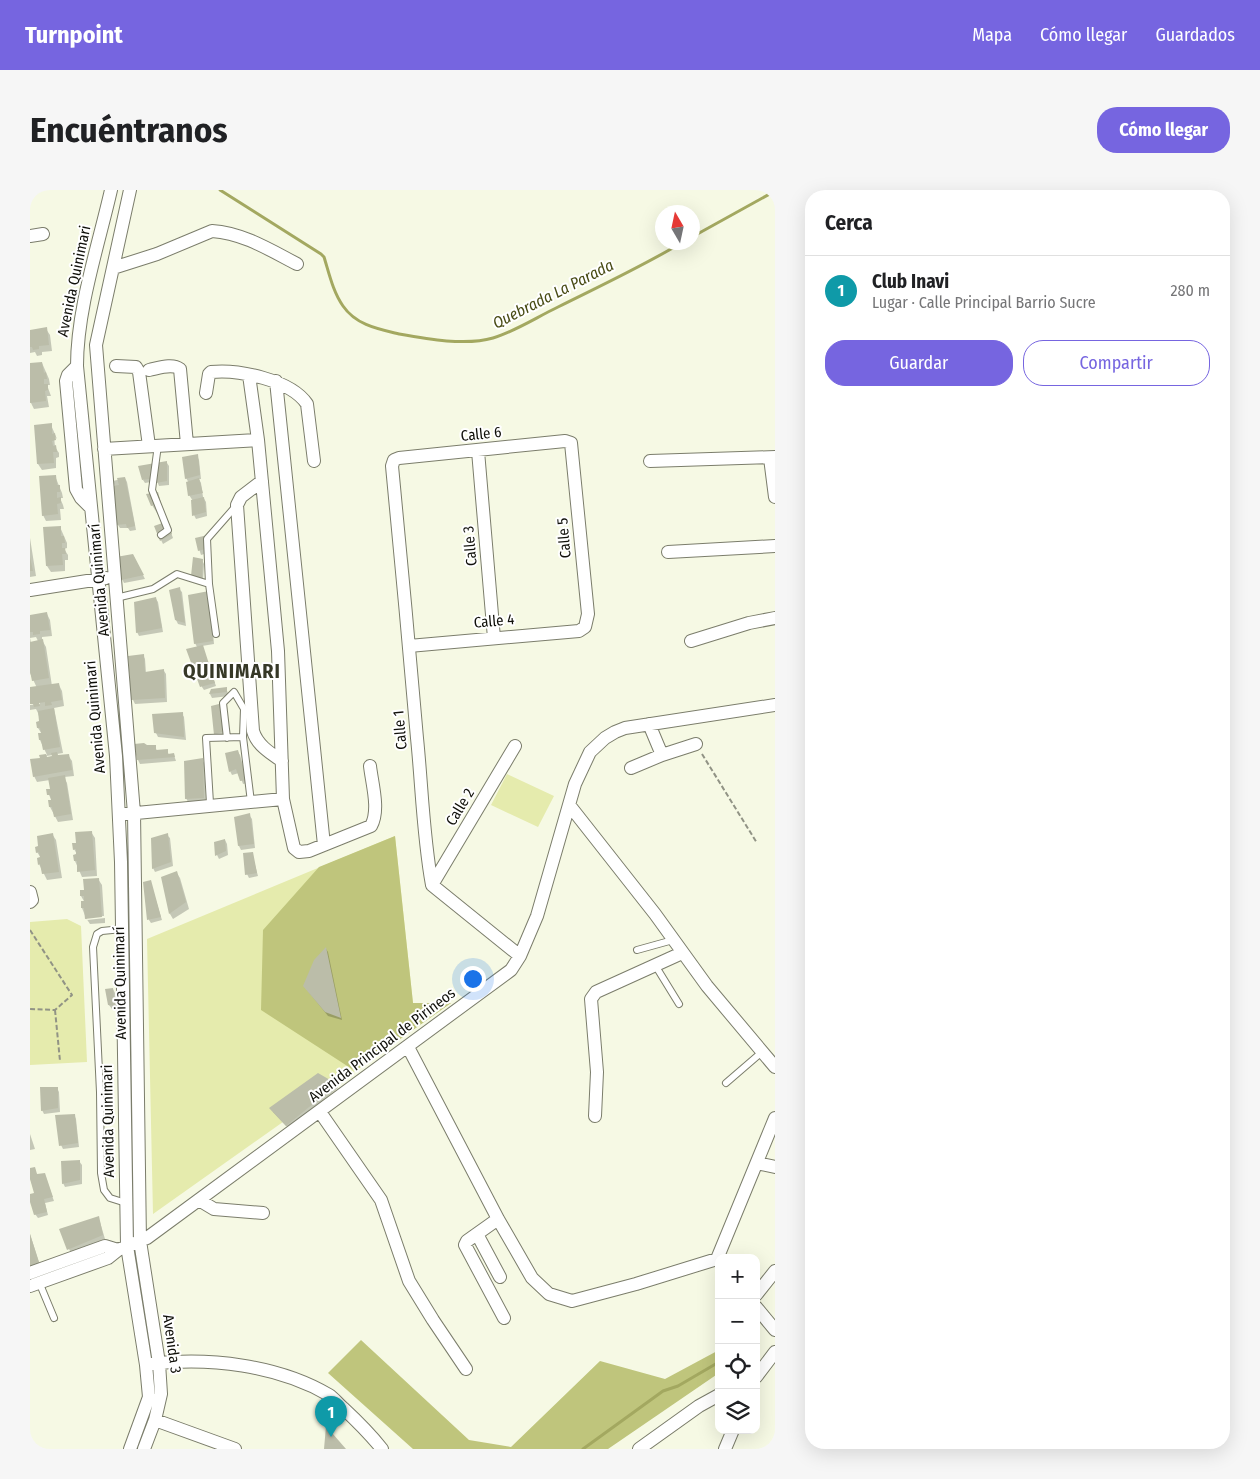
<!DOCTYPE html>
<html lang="es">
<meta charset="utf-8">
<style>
body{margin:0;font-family:"Fira Sans Condensed",sans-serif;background:#f6f6f6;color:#202124}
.controls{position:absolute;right:15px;bottom:15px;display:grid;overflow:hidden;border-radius:10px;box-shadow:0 5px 20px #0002}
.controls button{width:45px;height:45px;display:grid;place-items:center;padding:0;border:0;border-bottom:1px solid #e0e0e0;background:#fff;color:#202124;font:25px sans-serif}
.compass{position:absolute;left:625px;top:15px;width:45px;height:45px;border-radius:50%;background:#fff;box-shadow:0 5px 20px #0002;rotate:351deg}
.you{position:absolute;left:442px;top:788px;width:18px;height:18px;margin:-12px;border:4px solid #fff;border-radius:50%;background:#1a73e8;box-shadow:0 0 0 8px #1a73e833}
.badge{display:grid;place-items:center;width:32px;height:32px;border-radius:50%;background:#7665e0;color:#fff;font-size:16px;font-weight:700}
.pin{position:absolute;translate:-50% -41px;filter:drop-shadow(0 1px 2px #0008)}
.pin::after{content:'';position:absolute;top:26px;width:18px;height:15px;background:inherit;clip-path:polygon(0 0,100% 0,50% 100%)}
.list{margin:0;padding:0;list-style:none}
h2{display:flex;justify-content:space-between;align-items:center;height:65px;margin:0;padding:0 20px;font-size:21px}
h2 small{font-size:16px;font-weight:400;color:#757577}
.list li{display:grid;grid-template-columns:32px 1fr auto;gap:15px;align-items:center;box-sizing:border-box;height:70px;padding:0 20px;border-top:1px solid #e0e0e0}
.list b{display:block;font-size:19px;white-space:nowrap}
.list p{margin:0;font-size:16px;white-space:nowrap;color:#757577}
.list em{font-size:16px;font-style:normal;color:#757577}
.actions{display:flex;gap:10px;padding:15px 20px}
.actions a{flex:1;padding:11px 0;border:1px solid #7665e0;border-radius:20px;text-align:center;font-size:18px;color:#7665e0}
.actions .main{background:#7665e0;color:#fff}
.icon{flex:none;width:28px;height:28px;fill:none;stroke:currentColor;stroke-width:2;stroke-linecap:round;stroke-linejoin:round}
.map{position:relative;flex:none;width:745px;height:1259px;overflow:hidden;border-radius:20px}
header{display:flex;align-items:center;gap:30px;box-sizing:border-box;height:70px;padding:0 25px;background:#7665e0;color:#fff}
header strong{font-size:24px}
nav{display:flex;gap:28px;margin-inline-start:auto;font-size:18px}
.intro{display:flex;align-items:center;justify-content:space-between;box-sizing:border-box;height:120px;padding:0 30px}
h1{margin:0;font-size:35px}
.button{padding:12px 22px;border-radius:20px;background:#7665e0;color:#fff;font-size:18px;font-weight:700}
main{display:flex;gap:30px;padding:0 30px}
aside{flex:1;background:#fff;border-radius:20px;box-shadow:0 5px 20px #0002}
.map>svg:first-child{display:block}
.green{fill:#e5ebad}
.forest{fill:#bfc57c}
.shadow{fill:#0003;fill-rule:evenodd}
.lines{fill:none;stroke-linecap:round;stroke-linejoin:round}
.stream{stroke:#a3a860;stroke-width:3}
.building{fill:#bbbda9}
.service-casing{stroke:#7b7d6b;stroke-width:8}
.minor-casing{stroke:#7b7d6b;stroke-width:14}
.path{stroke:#919385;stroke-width:2;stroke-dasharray:5 2.5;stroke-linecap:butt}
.service{stroke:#fff;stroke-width:6}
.minor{stroke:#fff;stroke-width:12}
.labels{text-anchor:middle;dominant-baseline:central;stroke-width:4;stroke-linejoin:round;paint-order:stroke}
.street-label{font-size:15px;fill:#10100a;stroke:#fff}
.water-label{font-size:16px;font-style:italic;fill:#484b14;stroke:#fff}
.district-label{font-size:20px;font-weight:bold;letter-spacing:1px;fill:#363827;stroke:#fff}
</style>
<header>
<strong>Turnpoint</strong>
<nav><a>Mapa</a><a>Cómo llegar</a><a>Guardados</a></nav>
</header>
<div class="intro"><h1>Encuéntranos</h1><a class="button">Cómo llegar</a></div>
<main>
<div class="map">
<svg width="745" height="1259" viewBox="0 0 745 1259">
<rect width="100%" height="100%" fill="#f6f9e4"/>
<path class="green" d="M477 584 524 606 508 637 461 615Z
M365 646 383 813H421L123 1024 117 749Z
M37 729 51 736 57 872 0 875V732Z"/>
<path class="forest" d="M365 646 383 813H421L325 881 231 820 233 740 289 677Z
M331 1150 439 1250 481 1257 570 1171 635 1189 689 1160V1183L578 1259H383L298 1183Z"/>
<path class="shadow" d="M16 139 20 145 22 161 12 162V165L7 166 5 162 0 163V141Z
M12 173 19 189 20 195H17L21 206H17L19 217 4 219 1 213 0 207V175Z
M21 235 27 249 24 246 25 257 29 263V267L26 268V278L12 280 8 274Z
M167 266 169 270 171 289H169L171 293 173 307 176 312 177 326 166 329 164 325 163 311 159 305V293L156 288Z
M137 273 139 276V295L129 296 127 291 115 293 113 290Z
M25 286 32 303 33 308H30L33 315 34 319H30L31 330 16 331 13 325Z
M95 288 97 292 106 340 100 341 98 338H90L88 335 85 297 83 291Z
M129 307 132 317H129L134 327 130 328 122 315Z
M30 337 37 353V358L34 359 38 365V370H35V381L21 382 17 376Z
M139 337 143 348 133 354 131 350Z
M0 348 6 386 0 387Z
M166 349 180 350 181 362 171 365Z
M103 365 115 389 94 393 92 389Z
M172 370 174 374 173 392 164 390Z
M149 399 152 402 156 436 148 434 146 430Z
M180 406 184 454 172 456 186 496 174 500 172 497 167 457 165 453Z
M126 409 128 412 133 442 109 446 107 442Z
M17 424 20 430 22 446 12 447V450L16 457 22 496 29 495 32 501 34 516 24 518 33 563 27 564 29 567 38 565 42 571 44 586 34 587 37 593 43 630 28 632 20 617 22 611 19 605 21 600 20 590 7 592 4 586 11 569V566L17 565 10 550 12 544 8 538 11 533 8 523 6 519 0 520V515L10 514 9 511 0 513V499L7 498 0 483V426ZM6 447 8 451 1 453 0 448ZM23 565V567L17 568 16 566Z
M113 465 115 469 116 483 134 481 136 484 137 512 105 514 103 510Z
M196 498 199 506 182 508 180 504 182 500Z
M182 517 196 545 187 548 185 544Z
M152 524 154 527 156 550 128 547 126 543Z
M106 555 117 557 125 556 127 561 137 560 139 565H144L146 571 110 574 108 570Z
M208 562 210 565 218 593 213 594 209 583 202 585 200 581Z
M172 569 174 573 176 611 158 612 156 608Z
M219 625 222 629 225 658 211 660 209 656 206 628Z
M61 642 65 648 67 686 52 687 45 671V666H48L44 659Z
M22 644 26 650 32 688 17 690 9 674 11 668 7 662Z
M137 645 140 648 143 676 125 682 123 678Z
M195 650 197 654 198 665 189 669 187 665Z
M222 664 228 686 219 688 217 684Z
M146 682 150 688 159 719 143 729 140 724 132 688Z
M68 689 72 695 74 726 57 727V730L75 728V733L60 734 56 728 52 718V713H55L51 706V701H55Z
M120 691 132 730 121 733 119 730Z
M296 759 298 762 312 830 298 826 277 800Z
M83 799 85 803 87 819H82L79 815Z
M306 895 308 898 259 939 243 922Z
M27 898 29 902 30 922 14 924 12 920Z
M44 925 46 929 49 957 33 959 31 955Z
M0 944 5 959 0 960Z
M49 971 52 975V994L35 997 33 993Z
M0 979H5L7 986 16 989 24 1011 15 1013 18 1025 8 1028 5 1024 0 1008V1006L5 1003 0 988Z
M70 1032 75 1049 41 1063 39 1059Z
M0 1044 10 1076 0 1080Z"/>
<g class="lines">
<path class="stream" d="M190 0 291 64 294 67C299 83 303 102 313 116 326 135 348 139 369 144 397 149 436 156 463 148 486 141 507 127 528 117 570 96 613 76 653 52
M662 47 745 1
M553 1259 633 1201 648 1196 689 1172"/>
</g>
<path class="building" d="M17 137 19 155 9 156V159L3 160 2 157H0V140Z
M12 172 14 183 16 182 17 189H14V194H18V200L15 201 16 211 0 213V173Z
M22 233V244L25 243 26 250 22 251 23 256 26 255 27 262H23L24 273 7 274 4 235Z
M168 264 170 285 155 289 152 267Z
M137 271V291L126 293V288L112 290 108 276Z
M26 285 27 295H30V302H27V308L31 307V313L27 314 28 324 12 326 9 286Z
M95 287 105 336 97 338 96 334 86 335 82 296 89 295 87 288Z
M169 288 173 303 158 306 156 292Z
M128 302 131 313 121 316 116 304Z
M174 307 176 322 162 326 161 310Z
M138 331 142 344 130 351 124 336Z
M31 336V346H34L35 353H32V358H35L36 364H32L33 375 16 376 13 337Z
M178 345 179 358 168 361 165 348Z
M103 364 114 385 91 390 86 367Z
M0 367 3 381H0Z
M163 367 173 369 172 389 161 386Z
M150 397 155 433 145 430 139 400Z
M179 401 183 451 164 454 158 405Z
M126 407 132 438 106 443 104 412Z
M17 422 20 440 10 441V444L3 445V442H0V425Z
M13 449 19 488 2 491 0 481V452Z
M173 455 185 493 170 497 156 459Z
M114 464 115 482 134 479 135 508 101 510 98 466Z
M29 493 32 510 21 512 22 515 15 516V512L9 513 10 516 4 517 3 514H0V497Z
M197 497V502L179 504 181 499Z
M193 513 194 541 184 545 181 516Z
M24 518 30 557 13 560 11 550H9L8 543H11L10 538H7L6 532 9 531 8 521Z
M153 522 154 547 124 543 122 524Z
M114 553 117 555H126V560L138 559V564L144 563 145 567 107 570 104 554Z
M208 560 213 578H215L217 590 210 591 206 579 199 582 195 563Z
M27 562 28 565 39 564 42 580 3 587 0 569 10 568 9 565 16 564 17 567 22 566 21 563Z
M173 568 174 608 155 609 154 571Z
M35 585 41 624 24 627 22 617H19L18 610H21L20 605H17L16 599H20L18 588Z
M220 623 224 654 208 656 204 627Z
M62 641 65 680 47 682V671H44L43 665 46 664V659L43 660 42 653H46L45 642Z
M23 643 29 682 12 684 10 674 8 675 7 668 10 667 9 662 6 663 5 657 8 656 7 646Z
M138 643 141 672 122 679 121 648Z
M195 649 196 661 185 666 184 652Z
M223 662 227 683 215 685 213 663Z
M147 681 156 712 139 724 131 687Z
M69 688 72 727 55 729 54 718H51V711H54V706H50V700H54L53 689Z
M121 690 131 727 117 730 113 692Z
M296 757 311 828 295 822 273 796 284 770Z
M83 798 85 816 78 815 75 799Z
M288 883 307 894 256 936 239 918Z
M10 897H28V918L11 921Z
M45 924 48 953 29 956 25 925Z
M50 970V990L32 994 31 971Z
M5 977 7 984 15 983 23 1007 14 1009 17 1022 4 1025 0 1012V1004L4 1003 0 989V978Z
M69 1026 73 1045 37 1060 29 1039Z
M0 1044 9 1072 0 1076Z
M296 1236 316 1259H294Z"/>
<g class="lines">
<g class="service-casing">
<path id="service" d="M128 255 122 300 138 340 131 345
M179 394 177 349 206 316
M86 408 123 399 147 384 179 394 186 444
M197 548 193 513 204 502 214 519 213 547
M180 613 176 548 213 547 221 612
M92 739 72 741 67 744 63 757 70 902 71 983 74 1000 80 1008 96 1013
M607 760 643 750
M625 775 649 814
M696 893 732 862
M9 1092 24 1128"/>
</g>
<g class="minor-casing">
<path id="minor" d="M81 0C68 57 47 119 47 176L86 566 91 672 97 1056 116 1175 119 1207 100 1259
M100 0 66 155 104 623 110 1051 129 1173 131 1204 125 1230 114 1259
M0 46 13 44
M83 78 127 64 182 41C213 43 240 60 267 74
M47 176 38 185 36 191 46 299 51 308 61 318
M86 176 106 177 109 182 119 256
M119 180C129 178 142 173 150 179L157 254
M219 185 228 250 248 461 253 609 264 658 269 662 279 661 341 636C350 620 342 594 340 576
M246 191 294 655
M176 203 179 184 181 182C208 179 261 190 277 214L284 271
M74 259 228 250
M448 261 464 448
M740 268 745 307
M620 271 745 267
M232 291 211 307 207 315 223 541C227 555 240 563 252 571
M638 362 745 356
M0 400 76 388
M661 451 719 433 745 428
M379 456 549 441 555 437 558 424 541 253 535 251 369 268 364 270 362 276C371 367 379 457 387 548 392 597 393 646 402 695L490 766
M619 534 632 565
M601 578 632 565 666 554
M540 616 625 724 677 796 745 877
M96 624 253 609
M402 695 485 556
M0 702 2 710 0 712
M378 857 468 1029 502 1088 519 1104 542 1111 606 1094 687 1069 745 928
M290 922 351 1010 379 1091 403 1130 436 1179
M565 926 567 882 561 809 566 802 652 763
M727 973 745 977
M169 1010 184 1019 233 1023
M468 1029 437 1051 435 1055 474 1128
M447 1044 470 1087
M0 1083 75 1056 88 1060
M0 1096 78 1068 88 1060 117 1048 481 780 490 766 507 726 545 594 560 562 575 548 585 542 595 538 745 515
M726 1105 745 1081
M726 1117 745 1140
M121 1174C179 1167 248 1175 299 1205 304 1208 308 1214 313 1218 327 1231 340 1244 352 1259
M726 1187 745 1162
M125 1230 205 1259
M609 1259 669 1216 689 1205
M695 1259 703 1240"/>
</g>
<path class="path" d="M672 564 727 653
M0 740 42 805 25 820 0 819
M25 820 30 871"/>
<use href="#service" class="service"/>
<use href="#minor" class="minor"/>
</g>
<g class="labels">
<g class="street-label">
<text transform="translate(44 91) rotate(-78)">Avenida Quinimari</text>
<text transform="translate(451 244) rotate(-6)">Calle 6</text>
<text transform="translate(534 348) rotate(-95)">Calle 5</text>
<text transform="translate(440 356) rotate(-95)">Calle 3</text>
<text transform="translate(69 390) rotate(-95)">Avenida Quinimarí</text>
<text transform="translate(464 431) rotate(-5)">Calle 4</text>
<text transform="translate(65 527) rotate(-95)">Avenida Quinimari</text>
<text transform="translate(370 540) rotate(-95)">Calle 1</text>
<text transform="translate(430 617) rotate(-59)">Calle 2</text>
<text transform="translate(90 793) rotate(-91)">Avenida Quinimarí</text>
<text transform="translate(352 855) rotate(-37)">Avenida Principal de Pirineos</text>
<text transform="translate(78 931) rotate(-91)">Avenida Quinimari</text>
<text transform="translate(142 1154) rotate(82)">Avenida 3</text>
</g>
<g class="water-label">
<text transform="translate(523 104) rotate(-27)">Quebrada La Parada</text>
</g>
<g class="district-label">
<text x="202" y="481">QUINIMARI</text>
</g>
</g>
</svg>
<div class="controls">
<button>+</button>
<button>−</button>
<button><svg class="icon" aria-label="locate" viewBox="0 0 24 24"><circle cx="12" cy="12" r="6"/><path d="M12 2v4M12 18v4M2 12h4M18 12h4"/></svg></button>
<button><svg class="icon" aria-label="layers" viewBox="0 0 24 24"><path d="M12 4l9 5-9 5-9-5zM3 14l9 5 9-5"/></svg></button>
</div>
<svg class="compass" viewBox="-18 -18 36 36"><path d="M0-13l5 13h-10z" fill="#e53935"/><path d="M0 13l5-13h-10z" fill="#757577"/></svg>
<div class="you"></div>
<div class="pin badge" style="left:301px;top:1247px;background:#0f9aa8">1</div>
</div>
<aside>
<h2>Cerca<small></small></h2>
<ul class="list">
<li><span class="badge" style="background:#0f9aa8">1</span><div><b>Club Inavi</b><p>Lugar · Calle Principal Barrio Sucre</p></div><em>280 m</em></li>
</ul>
<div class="actions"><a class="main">Guardar</a><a>Compartir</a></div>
</aside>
</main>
